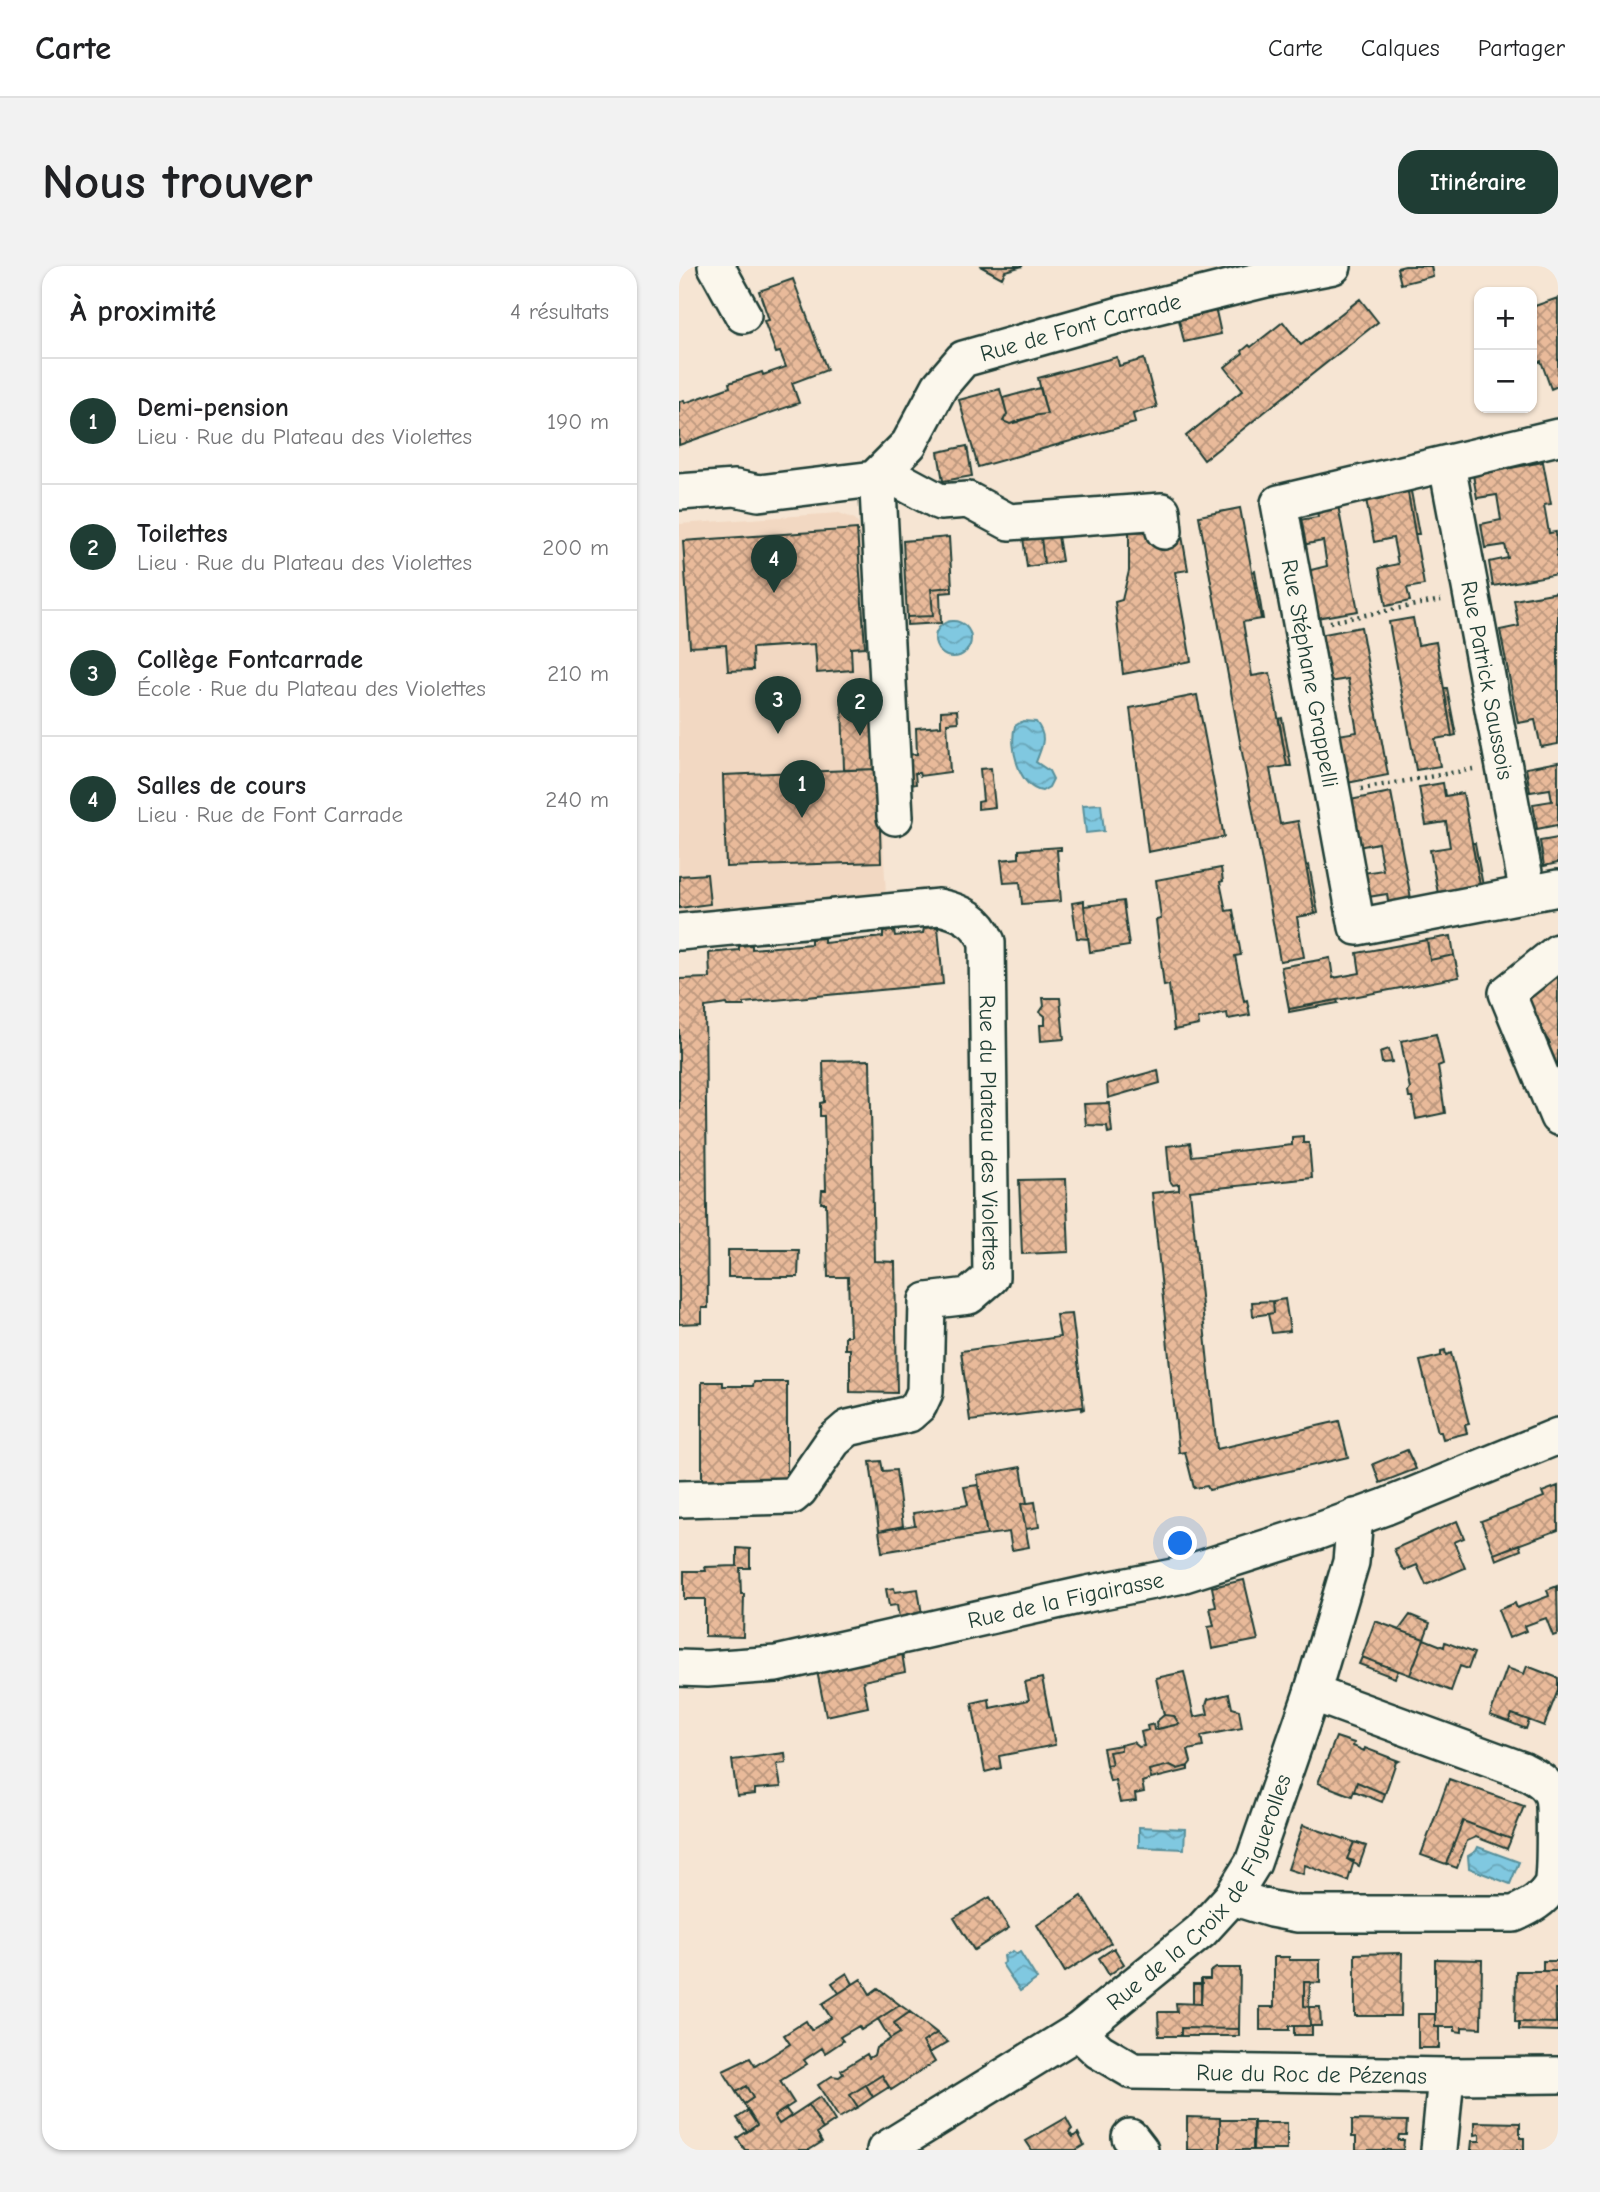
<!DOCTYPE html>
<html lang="fr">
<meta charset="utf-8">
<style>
body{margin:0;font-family:"Comic Neue",sans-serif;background:#f2f2f2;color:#202124}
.controls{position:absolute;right:21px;top:21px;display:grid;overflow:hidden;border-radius:14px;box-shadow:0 2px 5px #0004}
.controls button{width:63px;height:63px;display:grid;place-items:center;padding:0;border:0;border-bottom:2px solid #e0e0e0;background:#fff;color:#202124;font:35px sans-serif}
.you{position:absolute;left:502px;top:1278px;width:24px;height:24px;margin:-18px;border:5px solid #fff;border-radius:50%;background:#1a73e8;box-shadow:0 0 0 10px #1a73e833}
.badge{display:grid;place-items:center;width:46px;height:46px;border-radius:50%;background:#1f3d34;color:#fff;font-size:23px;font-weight:700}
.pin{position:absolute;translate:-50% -58px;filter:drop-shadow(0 2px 4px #0008)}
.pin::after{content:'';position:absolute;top:37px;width:24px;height:21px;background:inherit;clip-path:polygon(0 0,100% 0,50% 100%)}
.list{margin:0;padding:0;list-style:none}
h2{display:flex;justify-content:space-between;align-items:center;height:91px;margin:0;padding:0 28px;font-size:30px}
h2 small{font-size:23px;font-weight:400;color:#757577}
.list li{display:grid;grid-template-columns:46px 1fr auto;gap:21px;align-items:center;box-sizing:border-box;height:126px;padding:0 28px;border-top:2px solid #e0e0e0}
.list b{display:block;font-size:26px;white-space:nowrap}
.list p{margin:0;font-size:23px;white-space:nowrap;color:#757577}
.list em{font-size:23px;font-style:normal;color:#757577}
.map{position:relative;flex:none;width:879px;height:1884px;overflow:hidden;border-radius:21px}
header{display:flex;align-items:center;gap:42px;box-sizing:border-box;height:98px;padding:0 35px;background:#fff;border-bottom:2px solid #e0e0e0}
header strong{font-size:33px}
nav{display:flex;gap:38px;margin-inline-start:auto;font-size:24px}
.intro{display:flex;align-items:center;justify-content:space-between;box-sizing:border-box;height:168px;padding:0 42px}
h1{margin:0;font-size:49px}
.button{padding:18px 32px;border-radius:21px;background:#1f3d34;color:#fff;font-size:24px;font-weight:700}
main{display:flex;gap:42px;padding:0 42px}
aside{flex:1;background:#fff;border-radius:21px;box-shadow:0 2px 5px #0004}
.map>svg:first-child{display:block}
.built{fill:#f2d8c2}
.water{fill:url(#water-waves);stroke:#59909b;stroke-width:2}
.building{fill:url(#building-cross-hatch);stroke:#1f3d34;stroke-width:2}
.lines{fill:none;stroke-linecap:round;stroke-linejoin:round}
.minor-casing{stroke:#1f3d34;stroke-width:40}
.path{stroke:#1f3d34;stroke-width:4.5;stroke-dasharray:2 5;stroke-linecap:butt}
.minor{stroke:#fbf7ec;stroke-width:35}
.labels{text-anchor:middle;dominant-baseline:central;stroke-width:5;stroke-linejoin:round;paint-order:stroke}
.street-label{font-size:23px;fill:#1f3d34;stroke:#fbf7ec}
</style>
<header>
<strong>Carte</strong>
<nav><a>Carte</a><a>Calques</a><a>Partager</a></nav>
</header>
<div class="intro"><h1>Nous trouver</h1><a class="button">Itinéraire</a></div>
<main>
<aside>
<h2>À proximité<small>4 résultats</small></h2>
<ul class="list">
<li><span class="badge">1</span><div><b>Demi-pension</b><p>Lieu · Rue du Plateau des Violettes</p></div><em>190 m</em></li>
<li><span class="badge">2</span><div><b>Toilettes</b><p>Lieu · Rue du Plateau des Violettes</p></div><em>200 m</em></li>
<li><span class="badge">3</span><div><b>Collège Fontcarrade</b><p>École · Rue du Plateau des Violettes</p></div><em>210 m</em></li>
<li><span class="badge">4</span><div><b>Salles de cours</b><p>Lieu · Rue de Font Carrade</p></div><em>240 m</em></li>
</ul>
</aside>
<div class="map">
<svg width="879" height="1884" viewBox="0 0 879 1884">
<defs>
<pattern id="water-waves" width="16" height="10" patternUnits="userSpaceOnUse" patternTransform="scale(1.75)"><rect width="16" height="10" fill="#80c8e0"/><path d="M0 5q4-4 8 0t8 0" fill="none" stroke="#68a4b6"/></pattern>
<pattern id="building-cross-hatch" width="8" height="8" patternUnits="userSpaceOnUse" patternTransform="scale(1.75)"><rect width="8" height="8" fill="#e9ba9a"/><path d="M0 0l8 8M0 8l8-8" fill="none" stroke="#bc987e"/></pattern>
</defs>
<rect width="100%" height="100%" fill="#f6e5d3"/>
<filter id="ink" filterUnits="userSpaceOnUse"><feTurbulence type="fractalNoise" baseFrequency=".0143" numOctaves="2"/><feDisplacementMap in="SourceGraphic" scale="14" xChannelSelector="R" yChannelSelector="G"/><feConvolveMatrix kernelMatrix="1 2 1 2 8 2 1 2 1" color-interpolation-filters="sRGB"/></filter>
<g filter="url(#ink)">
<path class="built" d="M160 247 176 253 186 265 207 628 0 648V258Z"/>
<path class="water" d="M256 373a18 18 0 1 1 36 0a18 18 0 1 1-36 0Z
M344 455 357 456C369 471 363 480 357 496L370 505 374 513 370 521 363 525C339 521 330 479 336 460Z
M422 538 425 565 407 567 404 539Z
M460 1561 506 1563 505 1583 460 1581Z
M799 1581 840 1596 831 1618 790 1602 789 1590 797 1585Z
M334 1685 338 1688 341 1686 358 1713 341 1725 323 1698 326 1696 325 1690Z"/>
<path class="building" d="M301 0H344L326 5 323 12Z
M726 0H752L754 10 722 18 718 2Z
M114 13 148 104 113 117 120 137 0 179V136L5 134 6 137 51 121 50 117 83 106 84 109 107 101 101 86 97 87 85 55 90 54 80 25Z
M879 32V120L872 123 862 95 857 97 853 82V41Z
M681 33 699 56 525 194 507 170 564 124 546 101 564 87 563 85 570 79 572 81 604 56 622 79Z
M537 45 542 68 505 76 500 54Z
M438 91 440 100 465 93 478 141 454 148 456 157 299 201 280 134 321 123 328 148 324 155 331 158 339 156 340 154 359 149 368 148 359 112Z
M361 122 368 148 359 149 331 158 324 155 328 148 324 132Z
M288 180 293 210 264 215 259 186Z
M864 196 872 238 865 239 870 267 877 266 879 308 814 320 810 296 829 292 826 279 806 282 802 258 822 254 818 229 798 232 794 209Z
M731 220 740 268H736L728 221Z
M728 221 745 319 728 322 731 335 707 340 700 302 719 298 714 272 695 276 686 228Z
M658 234 679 345 637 352 628 305 648 300 644 275 623 279 620 254 639 251 637 238Z
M561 242 582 353 564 356 573 410 591 407 608 500 591 503 601 558 619 555 636 648 618 651 625 691 601 695 520 250Z
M178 263 186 381 172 382 173 404 138 407 136 378 73 382 74 404 49 405 47 379 11 381 4 275Z
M502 264 509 304 496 306 512 395 444 408 436 336 443 334 450 305V266Z
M379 270 383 295 365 298 362 271Z
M270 271 273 321 252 323 254 350 228 351 224 275Z
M362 271 365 298 348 301 344 272Z
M576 305 584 353H582L573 306Z
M273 321V326L261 327 262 357 228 359V351L254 350 252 323Z
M879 326V478L862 481 856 454 839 457 821 364 840 360 835 334Z
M734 352 739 379 757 376 773 470 756 473 761 500 737 504 710 356Z
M682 361 709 509 668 517 659 469 678 466 669 413 649 416 640 369Z
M765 422H768L777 469 773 470Z
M518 429 545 571 469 586 451 442Z
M197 433 199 503 165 504 163 436Z
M278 444 279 456 268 457 271 506 241 510 240 507H236L237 518 228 520 225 489 238 488 237 462 262 460V445Z
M603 452 612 500H608L600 453Z
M879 496V564L878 559 858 563 854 538 873 535 871 523 851 526 847 502Z
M312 502 316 541 299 543V536L304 535 301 503Z
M199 503 202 596 47 601 44 509Z
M764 517 766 530 784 527 802 625 760 633 751 584 771 581 767 556 747 559 740 521Z
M712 526 733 638 710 642 708 628 689 631 684 607 704 604 699 577 679 581 671 534Z
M879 572V597L865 600 861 575Z
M793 577H796L805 625H802Z
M382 581V584H378L382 635 343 638 341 616 325 617 322 594 340 592V584Z
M630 599 639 647 636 648 627 600Z
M542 602 544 615 541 616 547 645 554 644 562 689 556 690 565 735 568 734 571 749 549 753 548 747 519 753 520 759 495 764 490 719 485 720 477 654 482 653 477 614Z
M28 608 31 638 0 642V610Z
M405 635V640L409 673 398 672 393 637Z
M444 635 450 680 411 686 405 640Z
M259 661 264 718 65 737V740H49L48 738 26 741 29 1042H23V1057L0 1058V713L31 712 30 687 60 684V680L73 679V683L132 678V673L145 672V677L204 671V666L215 665 216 670 244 667 245 662Z
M772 670 775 689 751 694 748 674Z
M748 674 751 694 775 689 780 711 610 743 602 701 651 692 654 712 681 707 678 687Z
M879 702V802L864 783 871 777 843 738 864 721 861 717Z
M364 732H381L385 773 362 775 361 759H366V750L361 746 365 740Z
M658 734 659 737 610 746V743Z
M757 768 764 798 759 800 766 847 737 853 733 832H730L729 826 731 823 722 775Z
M710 783 713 796 703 797 701 786Z
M191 794 195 995 216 996 218 1127 171 1126V1083H166V1070H171L169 1011H149L147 937H142L143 924H147L145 850H141V837L145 836 144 795Z
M479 804 481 817 429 832 428 818Z
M430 837 433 866 429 867 428 860 407 859 405 838Z
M624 870V877H630L633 912 511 925 538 1183 660 1155 669 1191 530 1224 528 1220 515 1222 506 1186 500 1187 473 927 500 924V918L494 919 491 915 488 880 511 877 513 890 613 879V871Z
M387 913 390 986 343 988 340 914Z
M49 984H120L119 1011H49Z
M606 1033 611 1065 593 1067 589 1048 595 1047 594 1035Z
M594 1035 595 1047 574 1050 573 1036Z
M393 1048 405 1143 403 1144V1141L291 1155 282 1085 381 1071 377 1049Z
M766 1084 767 1089 772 1087 790 1158 786 1159 788 1167 764 1173 762 1166H759L741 1095 762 1090V1085Z
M23 1116H44V1120H74L75 1116H108V1216H23Z
M728 1184 737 1203 701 1217 694 1198Z
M202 1195 204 1205 217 1204 224 1260 200 1265 191 1196Z
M342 1201 348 1237 342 1238 350 1281 333 1284 330 1266 308 1269 298 1209Z
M299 1219 308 1269 203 1286 200 1265 236 1259 234 1247 289 1239 285 1221Z
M879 1220V1264L815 1288 802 1255 865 1231 863 1226Z
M356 1236 360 1261 347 1263 342 1238Z
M778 1255 785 1272 775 1276 786 1302 747 1319 738 1299 726 1304 722 1300 715 1283Z
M840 1278 842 1284 817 1294 815 1288Z
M58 1282 71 1283V1302H61L62 1328H65L64 1371 26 1370V1333H5V1305H27L26 1301 58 1300Z
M565 1314 579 1374 533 1383 529 1361 535 1360 531 1342 537 1341 533 1321Z
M878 1320 879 1368 874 1370 867 1352 845 1360 847 1365 830 1372 819 1344 836 1337 838 1342 870 1330 868 1324Z
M215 1322 216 1326 239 1323 244 1355 221 1359 218 1339 210 1340 207 1323Z
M731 1349 751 1357 745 1373 720 1364Z
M696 1355 745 1373 731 1409 683 1391Z
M745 1373 765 1381 766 1376 795 1387 789 1403 781 1400 772 1425 731 1409Z
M223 1387 226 1406 184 1415 189 1441 147 1450 138 1405Z
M683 1391 719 1405 716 1412 680 1398Z
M848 1400 879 1412V1424L865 1460 833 1448 830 1456 811 1449 828 1402 845 1408Z
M505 1406 515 1451 529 1448 527 1439 529 1433 550 1428 553 1442 560 1444 563 1462 522 1470 524 1481 509 1484 512 1496 509 1500 499 1503 491 1499 470 1504 472 1513 463 1516 465 1526 456 1528 457 1535 441 1537 436 1514 431 1515 427 1499 433 1498 430 1486 442 1484V1479L454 1476 460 1481 465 1480 462 1466 469 1464 468 1460 474 1458 475 1464 500 1458 495 1450 485 1449 477 1412Z
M363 1412 376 1479 320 1490 322 1502 306 1506 293 1437 310 1433 311 1442 350 1434 346 1416Z
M833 1448 850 1454 847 1463 830 1456Z
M485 1449 495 1450 500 1458 478 1463 477 1456Z
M657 1471 675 1477 674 1480 685 1485 686 1482 720 1495 717 1496 706 1528 678 1516 673 1530 639 1517Z
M442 1479V1484L430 1486 433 1498 427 1499 424 1482Z
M106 1487 107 1497 98 1498 102 1521 76 1523V1528L58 1530 53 1494Z
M491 1499 499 1503 509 1500V1504L472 1513 470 1504Z
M770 1513 845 1540 832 1573 784 1555 767 1598 742 1589Z
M678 1516 706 1528 703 1536 675 1525Z
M784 1555 832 1573 828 1583 797 1571 788 1575 778 1602 767 1598Z
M624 1559 675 1576 668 1593 675 1595 669 1615 626 1599 624 1608 609 1603Z
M675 1576 687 1580 680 1600 668 1593Z
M403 1630 432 1677 386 1706 358 1659Z
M311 1631 330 1662 295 1684 275 1652Z
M435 1682 445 1698 430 1709 420 1692Z
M723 1687 722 1750H676V1688Z
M595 1691H610V1694H641V1717L625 1716V1740L630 1741 631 1760H610V1764H581V1741H595Z
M756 1693 803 1694 802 1762 783 1761V1766L776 1765V1761H756Z
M864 1695H879V1705H864Z
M537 1702H561L560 1763 502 1762V1770H480L479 1746H498L497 1737 522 1738V1713H531V1706Z
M837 1705H879V1723H876L877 1757 836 1756Z
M168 1707 174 1718 160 1727 153 1717Z
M182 1713 191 1728 199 1722 221 1739 182 1764 180 1760 161 1771 164 1775 146 1787 143 1782 125 1794 128 1798 101 1815 115 1837 95 1850 100 1858 129 1839 144 1863 138 1867 143 1876 130 1884H66L58 1872 78 1859 65 1838 74 1832 67 1820 57 1826 44 1805 71 1792 76 1800 111 1778 105 1769 127 1755 132 1764 152 1752 143 1738Z
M625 1716H631L630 1741 625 1740Z
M514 1718H523L522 1738H514Z
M876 1723H879V1765L840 1764V1756L877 1757Z
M221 1739 231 1746 215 1757 221 1767 211 1773 199 1753Z
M630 1741H641L642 1760H631Z
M231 1746 258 1767 244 1776 256 1796 212 1824 203 1809 171 1829 179 1841 160 1852 139 1819 153 1810 160 1811 164 1808 162 1804 188 1788 190 1792 195 1789 197 1782 221 1767 215 1757Z
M739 1748H756V1761H760V1782H739Z
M615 1760H633V1769H615Z
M502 1762 560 1763V1770H502Z
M258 1767 269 1776 250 1787 244 1776Z
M203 1809 210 1821 194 1831 187 1819Z
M187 1819 194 1831 179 1841 171 1829Z
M67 1820 74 1832 65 1838 57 1826Z
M141 1831 156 1855 144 1863 129 1839Z
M107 1843 112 1850 100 1858 95 1850Z
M69 1845 78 1859 68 1866 58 1852Z
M508 1851 541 1852V1884H508Z
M387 1852 393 1863 390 1866 394 1871 399 1867 405 1879 397 1884H353L347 1875Z
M541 1854H575L574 1884H541Z
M673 1854 728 1855 727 1869H720L719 1874H725L724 1884H677V1871H673Z
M796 1856 841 1857V1872H845V1884H792L793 1875H801V1868L796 1869Z
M574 1857H608V1884H574Z"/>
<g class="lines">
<g class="minor-casing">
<g id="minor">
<path d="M37 0 64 49"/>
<path id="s1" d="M879 171 600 237 678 661 879 622"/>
<path id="s2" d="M768 199 849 628"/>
<path id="s3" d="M0 226 56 222 80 227 195 213 230 178 261 120 284 93 437 50 587 13 654 0"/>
<path d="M216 551 199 224 195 213 211 209 261 236 289 234 330 256 483 245 485 265"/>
<path id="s4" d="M0 666 260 641C283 646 299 654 308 676L312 1011 290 1030 248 1035 246 1126 240 1139 230 1148 169 1162 154 1175 120 1224 113 1230 0 1233"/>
<path d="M879 686 828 727 879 851"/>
<path id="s5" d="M0 1402 28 1403 97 1398 408 1328 499 1310 637 1266 706 1241 879 1170"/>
<path d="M553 1631 592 1643 619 1648H835C850 1641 865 1634 873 1618 876 1613 876 1540 874 1532 870 1517 855 1510 843 1504L633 1427"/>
<path id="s6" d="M399 1765 420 1785 454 1805 767 1810 879 1809"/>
<path d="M451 1871 461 1884"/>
<path id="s7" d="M206 1884 399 1765 522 1665 553 1631 574 1597 633 1427 672 1296 676 1251"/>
<path d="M760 1884 767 1810"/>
</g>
</g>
<path class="path" d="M651 356 762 334
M682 523 794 503"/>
<use href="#minor" class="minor"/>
</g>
</g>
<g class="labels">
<g class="street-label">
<text stroke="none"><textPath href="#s3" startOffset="469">Rue de Font Carrade</textPath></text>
<text stroke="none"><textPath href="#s1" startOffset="460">Rue Stéphane Grappelli</textPath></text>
<text stroke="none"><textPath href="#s2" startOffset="219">Rue Patrick Saussois</textPath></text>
<text stroke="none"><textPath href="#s4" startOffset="514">Rue du Plateau des Violettes</textPath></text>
<text stroke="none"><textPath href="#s5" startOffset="394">Rue de la Figairasse</textPath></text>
<text stroke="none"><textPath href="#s7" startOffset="416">Rue de la Croix de Figuerolles</textPath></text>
<text stroke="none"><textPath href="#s6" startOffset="247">Rue du Roc de Pézenas</textPath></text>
</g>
</g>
</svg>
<div class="controls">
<button>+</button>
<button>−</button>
</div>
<div class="you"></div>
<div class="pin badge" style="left:123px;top:552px">1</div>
<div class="pin badge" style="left:181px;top:470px">2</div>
<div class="pin badge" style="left:99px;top:468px">3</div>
<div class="pin badge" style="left:95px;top:327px">4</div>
</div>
</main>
